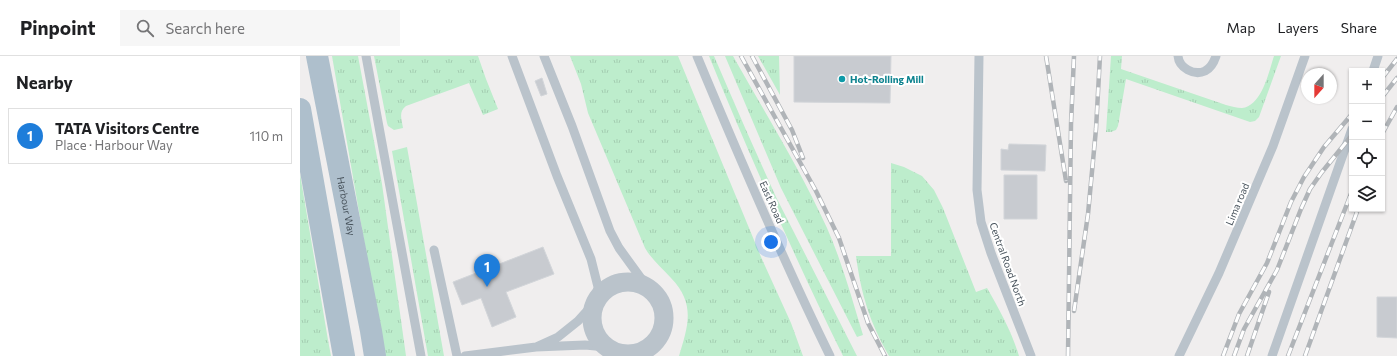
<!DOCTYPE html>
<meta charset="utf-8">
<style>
body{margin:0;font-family:Commissioner,sans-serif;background:#f6f6f6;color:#202124}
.controls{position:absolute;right:12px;top:12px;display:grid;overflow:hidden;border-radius:0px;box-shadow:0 1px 3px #0004}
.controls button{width:36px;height:36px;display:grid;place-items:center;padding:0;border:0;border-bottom:1px solid #e0e0e0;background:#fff;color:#202124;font:20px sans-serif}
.compass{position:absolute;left:1001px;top:12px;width:36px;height:36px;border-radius:50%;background:#fff;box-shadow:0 1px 3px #0004;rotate:201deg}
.you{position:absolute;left:471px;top:186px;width:14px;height:14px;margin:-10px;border:3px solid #fff;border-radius:50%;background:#1a73e8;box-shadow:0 0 0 6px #1a73e833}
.badge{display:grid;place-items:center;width:26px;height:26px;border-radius:50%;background:#1e7dda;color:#fff;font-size:13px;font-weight:700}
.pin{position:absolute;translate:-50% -33px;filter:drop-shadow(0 1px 2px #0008)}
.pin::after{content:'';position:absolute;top:21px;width:14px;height:12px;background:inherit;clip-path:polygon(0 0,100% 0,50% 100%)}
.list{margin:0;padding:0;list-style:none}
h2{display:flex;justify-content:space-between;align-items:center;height:52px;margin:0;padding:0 16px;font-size:17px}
h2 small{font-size:13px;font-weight:400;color:#757577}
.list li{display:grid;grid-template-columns:26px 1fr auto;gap:12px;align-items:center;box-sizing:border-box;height:56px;margin:0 8px 8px;padding:0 8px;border:1px solid #e0e0e0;border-radius:0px}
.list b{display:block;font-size:15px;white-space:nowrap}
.list p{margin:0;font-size:13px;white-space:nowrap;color:#757577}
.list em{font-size:13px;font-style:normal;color:#757577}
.icon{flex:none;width:22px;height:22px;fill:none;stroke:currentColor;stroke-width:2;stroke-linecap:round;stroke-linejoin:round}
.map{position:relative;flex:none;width:1097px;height:300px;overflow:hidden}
header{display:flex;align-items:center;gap:24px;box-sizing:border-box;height:56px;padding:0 20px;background:#fff;border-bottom:1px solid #e0e0e0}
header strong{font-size:19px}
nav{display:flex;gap:22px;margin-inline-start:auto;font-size:14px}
.search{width:280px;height:36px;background:#f6f6f6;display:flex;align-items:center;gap:10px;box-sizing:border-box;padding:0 14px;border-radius:0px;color:#757577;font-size:15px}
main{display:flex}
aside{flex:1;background:#fff}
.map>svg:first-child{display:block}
.grass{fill:url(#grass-tufts)}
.building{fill:#c8cbd0;stroke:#d2d5d9}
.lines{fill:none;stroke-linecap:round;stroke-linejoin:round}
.service{stroke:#bac3cb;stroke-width:9}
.minor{stroke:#bac3cb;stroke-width:19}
.primary{stroke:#aebfcc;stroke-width:22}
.rail-casing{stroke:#b0b4b8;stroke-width:4.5}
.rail{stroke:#fff;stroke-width:3;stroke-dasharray:9;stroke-linecap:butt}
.culture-dot{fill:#0f9aa8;stroke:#fff;stroke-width:1.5}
.labels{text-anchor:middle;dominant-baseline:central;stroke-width:4;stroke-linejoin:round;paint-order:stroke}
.culture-label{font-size:10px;font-weight:bold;fill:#0d838f;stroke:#fff;text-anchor:start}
.street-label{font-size:10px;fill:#47525b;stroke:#fff}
</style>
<header>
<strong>Pinpoint</strong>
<div class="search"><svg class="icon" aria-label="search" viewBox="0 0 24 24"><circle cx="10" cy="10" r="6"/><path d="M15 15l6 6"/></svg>Search here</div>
<nav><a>Map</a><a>Layers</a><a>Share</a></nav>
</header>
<main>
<aside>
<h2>Nearby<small></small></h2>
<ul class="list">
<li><span class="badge">1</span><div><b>TATA Visitors Centre</b><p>Place · Harbour Way</p></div><em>110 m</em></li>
</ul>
</aside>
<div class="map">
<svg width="1097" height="300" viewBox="0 0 1097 300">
<defs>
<pattern id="grass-tufts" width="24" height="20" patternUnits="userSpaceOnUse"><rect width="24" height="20" fill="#bdedcc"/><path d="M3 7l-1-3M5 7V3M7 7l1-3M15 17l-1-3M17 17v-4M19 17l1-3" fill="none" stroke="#a4cdb1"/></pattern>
</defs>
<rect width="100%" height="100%" fill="#f0eeee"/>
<path class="grass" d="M32 0H58L82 128 106 300H84Z
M74 0H178L186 23 198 53 183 59 169 27 106 50C98 56 102 64 103 72L94 74 88 70 87 67Z
M270 0H378L461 201 491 267 503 300H379C388 270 396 248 371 222 362 212 352 204 345 192L288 57 281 28Z
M409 0H414L446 74 476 141 557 300H543C495 202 450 101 409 0Z
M425 0H433C465 57 500 113 527 172 542 206 552 243 563 279L557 281 481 132Z
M458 0H479L480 39Z
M811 0H822L821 13 926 49C931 50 937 52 942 52 962 50 969 15 974 0H981L959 61 955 65 950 66 826 23 818 70 816 74 811 76H806Z
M107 91 144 300H128L92 95Z
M591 107 604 111 622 120 634 134 643 152 676 236 687 232C699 253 712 276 719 300H589C570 267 561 238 556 200H591Z
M0 118 28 284 31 300H0Z"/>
<path class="building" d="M494 0H591L590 47 494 46Z
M242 22 247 38 241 40 235 25Z
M709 88 746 89 745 115 701 114V93L708 94Z
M704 119H737V163H704Z
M243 191 254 218 206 236 216 261 192 271 181 242 162 249 153 226Z
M1077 241H1097V282L1077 281Z"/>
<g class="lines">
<path class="service" d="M66 0 121 300
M212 0 257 120 291 203 298 231 296 245 278 265 258 281 236 291
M244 0 272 70 310 175 319 192 348 232
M397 0C439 101 482 202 530 300
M679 0 677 134 681 166 691 197 731 300
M878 0C879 12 894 20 905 15 911 12 914 6 916 0
M1073 15 1078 0
M134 194 157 300
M165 300 236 291 285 289 306 291
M879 300 919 217 973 90 1005 0
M972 300 1052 73"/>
<path class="minor" d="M292 262a36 36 0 1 1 72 0a36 36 0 1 1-72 0Z"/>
<g class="primary">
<path id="s1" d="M17 0 71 275 75 300"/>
<path d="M0 53 44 300"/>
</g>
<g class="rail-casing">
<path id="rail" d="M441 0 516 135 539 182 568 267 585 300
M452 0 492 74 503 102
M746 0 766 125
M1082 22 1097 3
M1082 41 1097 22
M1082 78 1097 51
M774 255 788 158 796 73 800 0
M768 300 771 68 774 0
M923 300 939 258 967 207 991 146 1004 121 1024 91 1052 58
M934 300 944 273 977 214 1001 153 1010 133 1022 116 1052 79
M947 300 969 236
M988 300 1052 135
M1005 300 1058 153"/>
</g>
<use href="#rail" class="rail"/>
</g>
<circle class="culture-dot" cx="542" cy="23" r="4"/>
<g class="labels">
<g class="culture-label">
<text x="550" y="23">Hot-Rolling Mill</text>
</g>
<g class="street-label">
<text transform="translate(472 146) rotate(66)">East Road</text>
<text transform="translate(937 148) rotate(-67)">Lima road</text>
<text stroke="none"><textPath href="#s1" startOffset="153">Harbour Way</textPath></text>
<text transform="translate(708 208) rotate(70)">Central Road North</text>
</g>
</g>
</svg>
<div class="controls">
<button>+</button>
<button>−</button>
<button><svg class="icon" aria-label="locate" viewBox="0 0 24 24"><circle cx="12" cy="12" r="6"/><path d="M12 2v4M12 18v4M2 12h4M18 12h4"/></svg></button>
<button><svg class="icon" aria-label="layers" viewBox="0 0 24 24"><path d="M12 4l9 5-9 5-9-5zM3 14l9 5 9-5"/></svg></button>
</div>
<svg class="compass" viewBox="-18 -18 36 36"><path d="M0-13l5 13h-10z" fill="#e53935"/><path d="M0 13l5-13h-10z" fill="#757577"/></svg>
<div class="you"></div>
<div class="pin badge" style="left:187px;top:231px">1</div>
</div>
</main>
